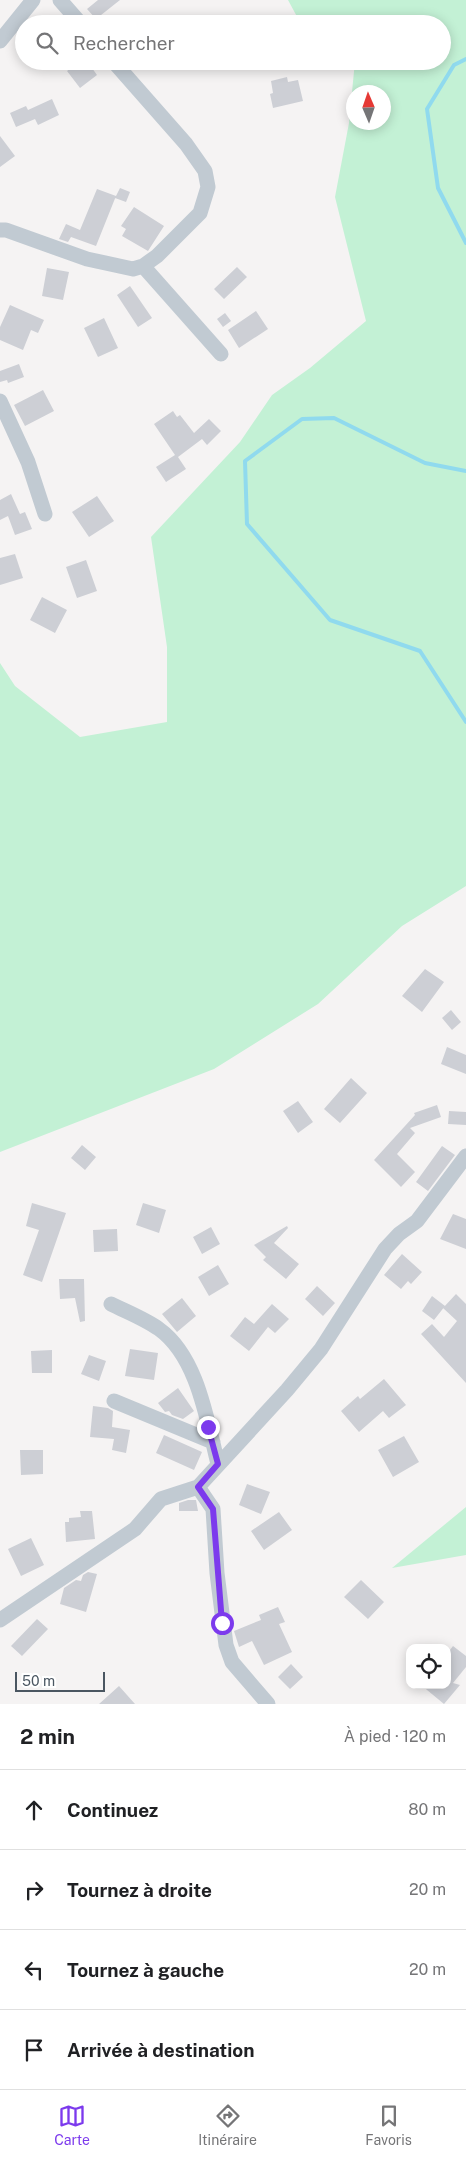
<!DOCTYPE html>
<html lang="fr">
<meta charset="utf-8">
<style>
body{margin:0;font-family:"Public Sans",sans-serif;background:#f2f2f2;color:#202124}
.controls{position:absolute;right:15px;bottom:15px;display:grid;overflow:hidden;border-radius:10px;box-shadow:0 2px 12px #0003}
.controls button{width:45px;height:45px;display:grid;place-items:center;padding:0;border:0;border-bottom:1px solid #e0e0e0;background:#fff;color:#202124;font:25px sans-serif}
.compass{position:absolute;left:346px;top:85px;width:45px;height:45px;border-radius:50%;background:#fff;box-shadow:0 2px 12px #0003;rotate:358deg}
.scale{position:absolute;left:15px;bottom:12px;width:90px;box-sizing:border-box;padding-left:5px;border:2px solid #4a5661;border-top:0;font-size:14px;line-height:18px;white-space:nowrap;color:#4a5661;-webkit-text-stroke:4px #fff;paint-order:stroke}
.stop{position:absolute;width:15px;height:15px;margin:-11px;border:4px solid #7c3aed;border-radius:50%;background:#fff}
.stop.end{background:#7c3aed;border-color:#fff;box-shadow:0 1px 5px #0008}
.list{margin:0;padding:0;list-style:none}
h2{display:flex;justify-content:space-between;align-items:center;height:65px;margin:0;padding:0 20px;font-size:21px}
h2 small{font-size:16px;font-weight:400;color:#757577}
.list li{display:grid;grid-template-columns:32px 1fr auto;gap:15px;align-items:center;box-sizing:border-box;height:80px;padding:0 20px;border-top:1px solid #e0e0e0}
.list b{display:block;font-size:19px;white-space:nowrap}
.list em{font-size:16px;font-style:normal;color:#757577}
.icon{flex:none;width:28px;height:28px;fill:none;stroke:currentColor;stroke-width:2;stroke-linecap:round;stroke-linejoin:round}
.map{position:relative;flex:none;width:466px;height:1704px;overflow:hidden}
.search{position:absolute;background:#fff;box-shadow:0 2px 12px #0003;left:15px;right:15px;top:15px;height:55px;display:flex;align-items:center;gap:12px;box-sizing:border-box;padding:0 18px;border-radius:28px;color:#757577;font-size:19px}
.sheet{height:385px;background:#fff}
nav{display:flex;justify-content:space-around;align-items:center;box-sizing:border-box;height:70px;border-top:1px solid #e0e0e0;background:#fff;font-size:14px;color:#757577}
nav a{display:grid;justify-items:center;gap:2px}
nav .on{color:#7c3aed}
.map>svg:first-child{display:block}
.green{fill:#c3f1d5;fill-rule:evenodd}
.lines{fill:none;stroke-linecap:round;stroke-linejoin:round}
.stream{stroke:#90daee;stroke-width:4}
.building{fill:#cdcfd5}
.minor{stroke:#c1cad2;stroke-width:15}
.route{stroke:#7c3aed;stroke-width:6}
</style>
<div class="map">
<svg width="466" height="1704" viewBox="0 0 466 1704">
<rect width="100%" height="100%" fill="#f5f3f3"/>
<path class="green" d="M288 0H466V886L402 926 318 1004 214 1069 0 1152V663L15 686 80 737 167 722V647L151 537 240 442 272 395 310 368 366 321 335 197 349 123 355 61H442V24H301ZM354 92H384V122H354Z
M466 1507V1555L392 1568Z"/>
<g class="lines">
<path class="stream" d="M466 59 454 65 427 109 438 188 466 243
M466 471 425 463 334 418 302 419 245 461 247 524 330 620 420 651 466 722"/>
</g>
<path class="building" d="M98 0H120L96 19 87 9Z
M80 61H87L97 75 80 88 67 71Z
M287 77 288 82 298 80 303 101 273 108 270 94 273 93 271 81Z
M52 99 59 115 38 125 35 119 16 127 10 113 26 106 28 110Z
M0 136 15 156 0 167Z
M120 188 130 192 126 202 115 198Z
M97 189 116 196 96 246 71 237 68 242 59 239 66 224 80 230Z
M134 207 164 226 148 251 122 236 126 229 121 226Z
M237 267 247 277 224 299 214 289Z
M47 268 69 272 63 300 42 296Z
M130 286 152 318 138 327 117 295Z
M10 305 44 320 38 333 31 330 23 350 0 340V327Z
M256 311 268 329 239 348 228 330Z
M225 313 231 321 223 327 217 319Z
M104 318 118 348 98 357 84 328Z
M19 364 24 377 8 383 7 380 0 382V371Z
M43 390 54 411 25 426 14 405Z
M173 411 177 417 180 415 194 433 209 419 221 431 207 445 202 439 178 457 186 469 166 482 156 467 175 455 154 424Z
M11 494 20 514 25 512 32 529 15 535 8 516 0 520V500Z
M97 496 114 521 89 537 72 512Z
M15 554 23 578 0 585V558Z
M86 560 97 591 77 598 66 567Z
M42 597 67 610 55 633 30 620Z
M425 969 444 982 422 1012 402 996Z
M451 1010 461 1022 452 1030 442 1018Z
M447 1047 466 1055V1074L441 1064Z
M351 1078 367 1093 340 1123 324 1109Z
M298 1101 313 1122 298 1133 283 1111Z
M437 1105 441 1117 410 1128 415 1133 397 1154 415 1172 401 1187 374 1160 415 1115 414 1113Z
M449 1111 466 1112V1125L448 1124Z
M82 1145 96 1157 85 1170 71 1158Z
M442 1146 455 1155 428 1191 416 1182Z
M32 1203 66 1213 42 1282 23 1275 39 1230 26 1226Z
M143 1203 166 1210 159 1233 136 1225Z
M453 1214 466 1219V1249L440 1239Z
M287 1226 288 1228 274 1243 299 1264 286 1279 263 1260 266 1257 254 1245Z
M211 1227 220 1244 202 1254 193 1237Z
M117 1229 118 1251 94 1252 93 1230Z
M402 1254 422 1272 411 1284 408 1281 401 1289 384 1275Z
M218 1265 229 1284 209 1296 198 1277Z
M59 1279H84L85 1321 80 1322 75 1298 60 1299Z
M317 1286 335 1303 323 1316 305 1299Z
M456 1294 466 1304V1383L421 1334 432 1324 444 1337 457 1321 443 1308Z
M432 1296 445 1306 434 1320 422 1311Z
M182 1298 196 1316 177 1332 162 1314Z
M272 1304 289 1319 275 1333 268 1327 249 1351 230 1336 245 1317 254 1324Z
M130 1349 158 1353 154 1380 125 1376Z
M52 1350V1373H32L31 1351Z
M89 1355 106 1361 99 1381 81 1374Z
M384 1379 406 1405 389 1418 383 1411 359 1432 341 1411 358 1396 360 1399Z
M178 1388 194 1411 183 1419 172 1415 169 1411 165 1412 158 1403Z
M93 1406 108 1408 113 1411 112 1427 130 1430 126 1453 112 1450 114 1439 90 1437Z
M164 1435 202 1452 194 1470 156 1453Z
M404 1436 419 1462 393 1477 378 1450Z
M20 1450H43V1474L21 1475Z
M247 1484 270 1492 261 1514 239 1505Z
M188 1500H196L198 1511H179V1503Z
M80 1511H92L95 1539 66 1542 65 1522H69V1518L81 1517Z
M279 1512 292 1530 264 1550 251 1531Z
M31 1538 44 1565 21 1576 8 1549Z
M88 1572 97 1574 86 1612 60 1604 64 1588 76 1580 81 1581 83 1575Z
M361 1580 384 1602 368 1619 344 1597Z
M278 1607 285 1622 279 1624 292 1652 264 1665 252 1641 239 1647 234 1631 261 1620 259 1615Z
M37 1619 48 1629 22 1656 11 1646Z
M453 1646 466 1656V1667L453 1683 460 1685 444 1704 421 1685H447V1654Z
M291 1664 303 1677 290 1689 278 1677Z
M119 1686 135 1704H99Z"/>
<g class="lines">
<path class="minor" d="M60 0 81 24
M0 41 33 0
M0 230H6L87 259 133 269 143 266 157 256 200 213 208 187 205 171 186 144 113 61
M143 266 221 354
M0 401 28 462 45 514
M111 1304C127 1312 145 1319 159 1329 198 1357 207 1421 218 1464
M114 1401 213 1442
M198 1487 213 1509 217 1573 226 1645 232 1662 268 1704
M0 1620 135 1529 161 1499 198 1487 287 1390 321 1349 385 1249 399 1234 417 1221 466 1156"/>
</g>
<g class="lines">
<path class="route" d="M208 1427 218 1464 198 1487 213 1509 222 1623"/>
</g>
</svg>
<div class="controls">
<button><svg class="icon" aria-label="locate" viewBox="0 0 24 24"><circle cx="12" cy="12" r="6"/><path d="M12 2v4M12 18v4M2 12h4M18 12h4"/></svg></button>
</div>
<svg class="compass" viewBox="-18 -18 36 36"><path d="M0-13l5 13h-10z" fill="#e53935"/><path d="M0 13l5-13h-10z" fill="#757577"/></svg>
<div class="scale">50 m</div>
<div class="stop" style="left:222px;top:1623px"></div>
<div class="stop end" style="left:208px;top:1427px"></div>
<div class="search"><svg class="icon" aria-label="search" viewBox="0 0 24 24"><circle cx="10" cy="10" r="6"/><path d="M15 15l6 6"/></svg>Rechercher</div>
</div>
<section class="sheet">
<h2>2 min<small>À pied · 120 m</small></h2>
<ul class="list">
<li><svg class="icon" aria-label="ahead" viewBox="0 0 24 24"><path d="M12 20V5M6 11l6-6 6 6"/></svg><div><b>Continuez</b></div><em>80 m</em></li>
<li><svg class="icon" aria-label="right" viewBox="0 0 24 24"><path d="M7 20v-9h11M14 6l5 5-5 5"/></svg><div><b>Tournez à droite</b></div><em>20 m</em></li>
<li><svg class="icon" aria-label="left" viewBox="0 0 24 24"><path d="M17 20v-9H6M10 6l-5 5 5 5"/></svg><div><b>Tournez à gauche</b></div><em>20 m</em></li>
<li><svg class="icon" aria-label="arrive" viewBox="0 0 24 24"><path d="M6 21V4h12l-3 4 3 4H6"/></svg><div><b>Arrivée à destination</b></div></li>
</ul>
</section>
<nav>
<a class="on"><svg class="icon" aria-label="map" viewBox="0 0 24 24"><path d="M3 6l6-2 6 2 6-2v14l-6 2-6-2-6 2zM9 4v14M15 6v14"/></svg>Carte</a>
<a><svg class="icon" aria-label="directions" viewBox="0 0 24 24"><path d="M12 3l9 9-9 9-9-9zM9 14v-3h6M13 9l2 2-2 2"/></svg>Itinéraire</a>
<a><svg class="icon" aria-label="saved" viewBox="0 0 24 24"><path d="M7 4h10v16l-5-4-5 4z"/></svg>Favoris</a>
</nav>
